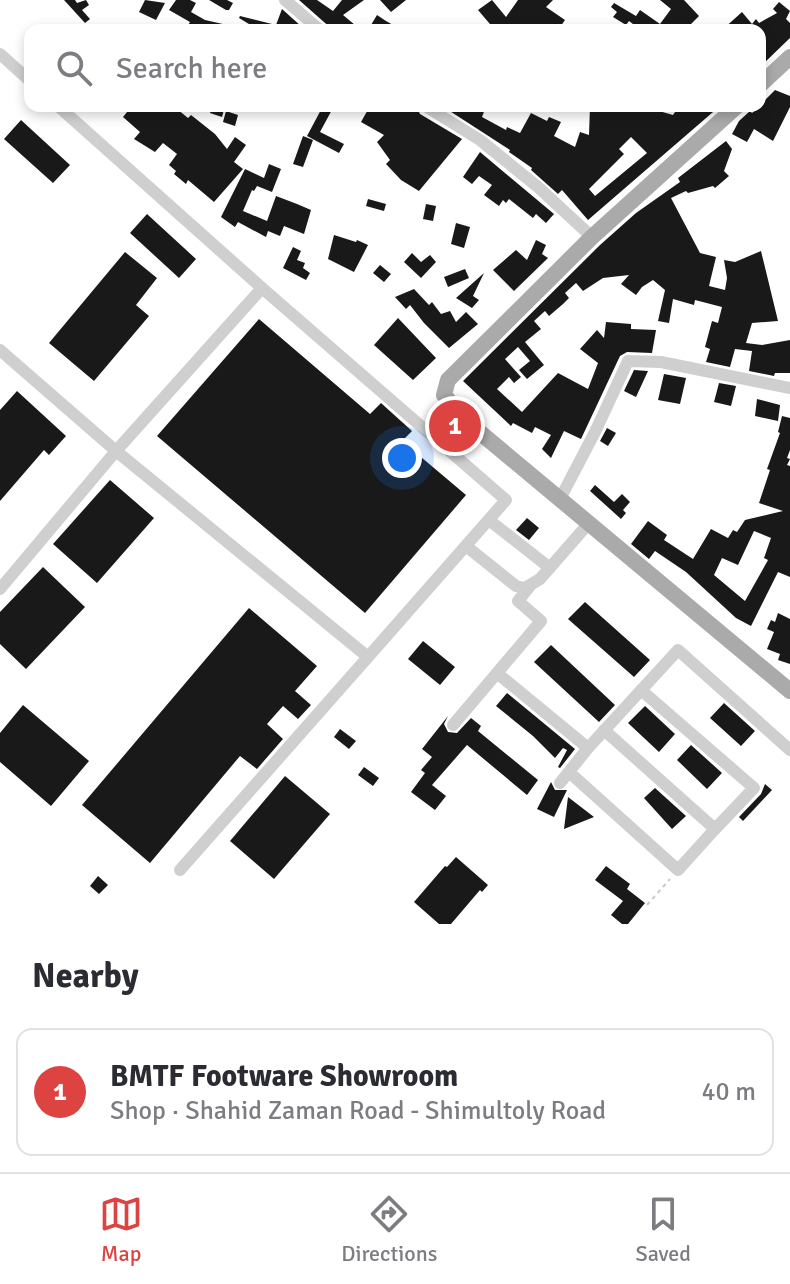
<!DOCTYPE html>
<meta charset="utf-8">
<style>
body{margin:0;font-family:Signika,sans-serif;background:#f2f2f3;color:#2b2b33}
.you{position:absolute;left:402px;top:458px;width:28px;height:28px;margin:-20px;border:6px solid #fff;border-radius:50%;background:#1a73e8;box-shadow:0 0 0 12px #1a73e833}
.badge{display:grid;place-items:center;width:52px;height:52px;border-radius:50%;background:#dd4340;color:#fff;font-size:26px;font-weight:700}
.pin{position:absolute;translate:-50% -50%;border:4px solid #fff;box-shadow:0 2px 8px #0006}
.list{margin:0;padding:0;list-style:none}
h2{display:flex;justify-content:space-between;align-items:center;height:104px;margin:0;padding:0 32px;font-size:34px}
h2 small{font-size:26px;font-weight:400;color:#7c7c81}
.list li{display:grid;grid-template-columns:52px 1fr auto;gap:24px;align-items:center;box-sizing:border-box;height:128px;margin:0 16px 16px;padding:0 16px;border:2px solid #e1e1e2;border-radius:16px}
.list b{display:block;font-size:30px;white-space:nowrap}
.list p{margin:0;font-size:26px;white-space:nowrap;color:#7c7c81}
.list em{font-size:26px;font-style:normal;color:#7c7c81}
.icon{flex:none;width:44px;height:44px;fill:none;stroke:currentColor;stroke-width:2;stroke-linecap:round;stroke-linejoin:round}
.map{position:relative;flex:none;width:790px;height:924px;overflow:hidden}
.search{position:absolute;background:#fff;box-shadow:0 4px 12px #0003;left:24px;right:24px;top:24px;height:88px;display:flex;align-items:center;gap:20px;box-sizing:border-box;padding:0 28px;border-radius:16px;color:#7c7c81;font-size:30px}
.sheet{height:248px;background:#fff}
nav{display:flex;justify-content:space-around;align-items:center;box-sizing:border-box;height:112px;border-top:2px solid #e1e1e2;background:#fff;font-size:22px;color:#7c7c81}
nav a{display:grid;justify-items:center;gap:4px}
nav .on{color:#dd4340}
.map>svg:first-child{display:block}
.building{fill:#191919;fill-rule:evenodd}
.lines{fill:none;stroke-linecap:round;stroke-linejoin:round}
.path{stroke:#ccc;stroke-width:2;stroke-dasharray:4 4;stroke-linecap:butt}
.minor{stroke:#cfcfcf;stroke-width:12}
.major{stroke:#aaa;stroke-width:16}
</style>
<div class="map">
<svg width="790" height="924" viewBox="0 0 790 924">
<rect width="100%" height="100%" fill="#fff"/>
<path class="building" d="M64 0H75L77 3 86 0 89 5 82 10 90 19 85 23Z
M145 0 165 3 156 20 139 12Z
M176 0H190L196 3 191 12 205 20 236 27V30H185L190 22 169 10Z
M209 0H227L233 3 229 10H226Z
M299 0H317L333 11 342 0H364L343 15 361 30H333Z
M380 0H406L391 12Z
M492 0 506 17 518 0H553L546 7 565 20 558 30H495L478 10Z
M660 0H684L699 16 685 30H641L629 21 626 25 613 17 617 12 611 7 614 3 636 16 640 10 660 24 671 9Z
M779 2 790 11 786 19 790 23V38L760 67V30H722L742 12 752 24 756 19 759 23 777 13 773 9Z
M282 9 302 27 300 30H259L239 18 240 16 276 25Z
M377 15 386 21 402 30H368Z
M775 90 790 96V107L773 141 754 129 747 142 732 134 739 121 750 111 752 113Z
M132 106H168L174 112 177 109 188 118 191 115 215 134 227 149 235 137 246 145 234 162 243 169 214 202 188 180 186 184 174 174 176 171 169 165 177 154 163 143 155 152 134 139 140 132 123 117Z
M212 106H225L222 117 210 113Z
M323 106H334L320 132 344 144 339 153 307 136Z
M370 106 381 108 383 106H416L420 114 462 139 419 191 401 180 386 164 390 160 377 142 384 135 361 122Z
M442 106H479L485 109 482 117 506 130 507 127 520 133 531 113 547 121 549 117 561 122 554 136 575 147 580 132 589 135 590 106H653L652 109 673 115 679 106H720L588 220 562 190 558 194 531 170 532 168 509 152 510 150ZM631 137 647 153 595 196 589 189 624 154 619 149Z
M226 111 238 115 235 126 223 122Z
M21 120 70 165 53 183 4 139Z
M303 136 313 140 303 167 293 164Z
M726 141 732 149 724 171 729 176 715 188 713 186 688 193 686 191 671 198 700 253 716 257 709 286 725 290 727 278 724 260 735 262 761 251 778 321 752 323 746 343 762 345 790 340V373H775L774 376 749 371 752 351 735 349 730 367 706 362 710 349 705 347 712 321 718 323 722 307 695 300 694 305 673 299 669 323 658 321 665 290 653 280 642 287 636 295 621 284 629 275 603 278 583 291 576 283 565 293 569 298 563 304 549 316 545 311 534 321 541 329 525 342 544 365 527 379 519 370 530 361 518 347 505 359 521 377 514 383 509 377 497 389 522 412 558 373 588 389 598 363 580 349 597 330 604 338 606 322 631 324V329L656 330 652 353 627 352 620 356 581 439 564 431 551 458 542 449 551 435 535 427 532 433 513 423 511 426 463 381 600 245 636 213 680 182 678 178Z
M480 152 554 214 546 223 536 214 533 218 509 199 506 203 503 200 499 206 484 195 492 185 479 176 472 184 463 177Z
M269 164 281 169 272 192 257 186 254 191 252 190 243 211 267 221 276 196 297 204 311 210 304 234 284 226 280 236 268 231 266 237 238 222 235 227 221 217 245 169 264 178Z
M368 199 386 204 384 211 366 206Z
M426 204 436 206 433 221 423 219Z
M147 214 196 259 179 278 130 233Z
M456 223 470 227 464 248 451 244Z
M334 235 356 242 357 240 368 245 354 272 328 259Z
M536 240 546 245 542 254 548 258 514 291 493 270 516 250 527 260Z
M293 247 301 251 297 260 305 263 303 268 310 273 306 280 283 268Z
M125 252 157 278 136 305 149 316 94 381 49 343Z
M412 253 421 262 430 255 436 262 421 278 404 262Z
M380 265 391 274 384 282 373 273Z
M465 269 469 278 448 287 444 277Z
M484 273 473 296 479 300 472 308 456 298Z
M414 289 429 305 432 302 441 314 450 311 456 322 466 312 478 324 449 348 424 323 410 305 406 309 395 297Z
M398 318 436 358 413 380 374 345Z
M259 319 370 414 381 403 412 431 402 441 466 495 365 613 157 436Z
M634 370 648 371 636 397 624 391Z
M664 374 686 378 680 404 658 400Z
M719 383 736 386 731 406 714 402Z
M17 391 66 436 49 455 44 450 0 501V410Z
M757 399 780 405 778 421 755 416Z
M782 416 790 418V450L787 458 790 459 787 465 790 466V577L778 572 751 626 736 618 686 572 655 551 649 559 631 544 648 521 667 535 664 540 693 559 711 529 728 538 733 530 737 532 745 520 783 511 759 503 770 470 767 469 780 433 778 432ZM754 531 771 538 764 558 768 560 745 601 714 575 722 558 738 565Z
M607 428 616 433 608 446 600 441Z
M110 480 154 518 97 583 53 544Z
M595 485 614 502 622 494 630 502 623 510 626 513 621 519 590 491Z
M527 518 539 528 529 540 516 530Z
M43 567 85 607 26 669 0 644V612Z
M585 602 650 660 634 677 568 619Z
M249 608 317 666 295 691 311 705 298 719 283 706 267 724 283 739 263 762 257 769 240 756 150 863 82 805Z
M778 613 790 619V664L778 660 780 654 767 649 774 632 767 629 771 620 775 622Z
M423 641 455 667 440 685 408 659Z
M551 645 615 705 599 722 534 662Z
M507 693 575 749 560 768 558 767 567 750 563 748 555 758 533 736 496 706Z
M724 703 755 731 741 746 710 718Z
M23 705 89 761 51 806 0 762V733Z
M645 706 675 734 659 752 628 723Z
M448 716 444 724 448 732 457 733 471 718 481 726 478 731 538 780 527 795 467 745 432 785 446 796 435 810 411 792 425 773 421 770 432 757 422 749Z
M340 729 356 741 349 749 334 737Z
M691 745 722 773 707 789 677 760Z
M364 767 379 778 373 786 358 775Z
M285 776 330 814 274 879 230 841Z
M551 782 555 790H567L554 817 537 809Z
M765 784 772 790 743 821 739 817 761 794Z
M655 788 686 816 672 829 644 798Z
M568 797 594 817 564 829Z
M456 857 488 885 482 892 480 890 451 924H439L414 902 445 866 447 867Z
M606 866 630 884 627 889 645 903 628 924H622L611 915 623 901 595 880Z
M98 876 108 885 99 894 90 886Z"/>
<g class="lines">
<path class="path" d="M647 905 670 879"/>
<path class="minor" d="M285 0 320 30
M0 54 30 81
M58 106 262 288
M425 106 480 140 538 187 592 237
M0 350 116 451 262 288 506 500 368 657 116 451 0 589
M560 499 595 432 628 361 661 362 790 388
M489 520 550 568
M466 546 516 586 525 588 540 579 589 523
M497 673 588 748 560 783
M641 690 754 788 715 829
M453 725 541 621 518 601 530 586
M588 748 678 650 790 750
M569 772 678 870 715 829 604 730
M180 870 368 657"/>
<path class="major" d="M760 85 790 57
M737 106 592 237 448 380 444 395 465 420 790 691"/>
</g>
</svg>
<div class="you"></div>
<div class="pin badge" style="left:455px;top:426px">1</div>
<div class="search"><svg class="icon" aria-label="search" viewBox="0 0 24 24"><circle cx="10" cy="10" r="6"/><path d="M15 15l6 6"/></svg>Search here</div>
</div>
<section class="sheet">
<h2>Nearby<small></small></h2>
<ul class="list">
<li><span class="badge">1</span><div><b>BMTF Footware Showroom</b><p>Shop · Shahid Zaman Road - Shimultoly Road</p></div><em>40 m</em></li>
</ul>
</section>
<nav>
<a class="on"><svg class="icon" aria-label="map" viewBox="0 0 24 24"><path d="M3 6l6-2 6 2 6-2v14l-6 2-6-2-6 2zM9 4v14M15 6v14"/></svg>Map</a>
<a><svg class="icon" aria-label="directions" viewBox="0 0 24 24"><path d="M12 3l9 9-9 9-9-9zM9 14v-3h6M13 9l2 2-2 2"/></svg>Directions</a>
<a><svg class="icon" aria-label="saved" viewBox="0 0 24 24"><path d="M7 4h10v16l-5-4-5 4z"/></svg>Saved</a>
</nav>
